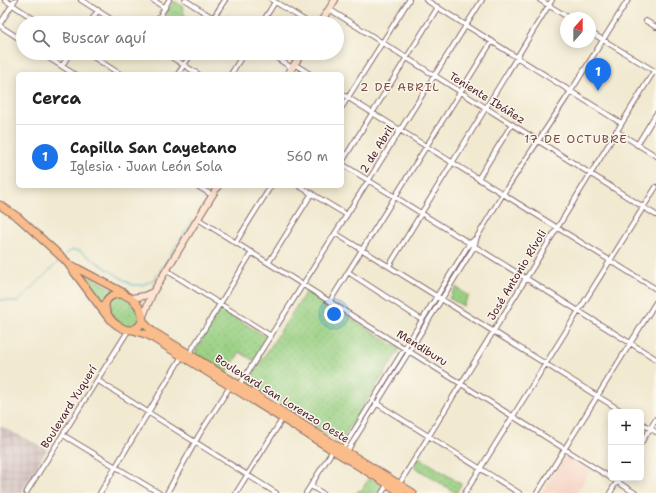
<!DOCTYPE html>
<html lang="es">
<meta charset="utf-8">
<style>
body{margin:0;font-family:"Shantell Sans",sans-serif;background:#f2f2f2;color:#222}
.controls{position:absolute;right:12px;bottom:12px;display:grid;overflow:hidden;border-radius:6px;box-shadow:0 2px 10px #0003}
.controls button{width:36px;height:36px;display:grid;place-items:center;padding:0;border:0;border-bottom:1px solid #e0e0e0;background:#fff;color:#222;font:20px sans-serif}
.compass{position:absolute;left:560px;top:12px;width:36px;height:36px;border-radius:50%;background:#fff;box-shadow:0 2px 10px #0003;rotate:21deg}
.you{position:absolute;left:334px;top:314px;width:14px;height:14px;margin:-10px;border:3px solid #fff;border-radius:50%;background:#1a73e8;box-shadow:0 0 0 6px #1a73e833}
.badge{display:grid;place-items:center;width:26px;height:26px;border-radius:50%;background:#1a73e8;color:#fff;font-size:13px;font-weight:700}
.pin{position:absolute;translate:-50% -33px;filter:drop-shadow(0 1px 2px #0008)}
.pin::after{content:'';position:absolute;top:21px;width:14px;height:12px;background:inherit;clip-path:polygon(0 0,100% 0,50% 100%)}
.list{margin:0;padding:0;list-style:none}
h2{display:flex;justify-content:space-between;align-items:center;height:52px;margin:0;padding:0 16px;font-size:17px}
h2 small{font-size:13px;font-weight:400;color:#767676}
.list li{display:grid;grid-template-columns:26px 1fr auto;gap:12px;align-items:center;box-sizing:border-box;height:64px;padding:0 16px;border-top:1px solid #e0e0e0}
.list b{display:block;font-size:15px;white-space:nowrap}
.list p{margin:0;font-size:13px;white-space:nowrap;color:#767676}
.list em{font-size:13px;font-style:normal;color:#767676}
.icon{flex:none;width:22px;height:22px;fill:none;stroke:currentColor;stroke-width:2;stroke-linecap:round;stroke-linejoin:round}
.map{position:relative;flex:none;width:656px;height:493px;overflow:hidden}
.search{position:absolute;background:#fff;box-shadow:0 2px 10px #0003;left:16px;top:16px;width:328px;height:44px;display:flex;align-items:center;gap:10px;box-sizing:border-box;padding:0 14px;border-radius:22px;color:#767676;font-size:15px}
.panel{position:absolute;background:#fff;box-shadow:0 2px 10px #0003;left:16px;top:72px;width:328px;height:116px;border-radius:6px}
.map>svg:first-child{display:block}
.built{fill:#f5d2c3}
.industrial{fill:url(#industrial-grid)}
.grass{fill:url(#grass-dots);stroke:#727857}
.park{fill:url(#park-crowns);stroke:#727857}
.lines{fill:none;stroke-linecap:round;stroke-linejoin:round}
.stream{stroke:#45abc5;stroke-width:1}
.minor-casing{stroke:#846665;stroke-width:6}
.secondary-casing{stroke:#846665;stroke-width:8}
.primary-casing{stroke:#846665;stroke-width:9}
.minor{stroke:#fff;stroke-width:4}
.secondary{stroke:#fde4d0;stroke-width:6}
.primary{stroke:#f9bc8a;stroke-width:7}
.labels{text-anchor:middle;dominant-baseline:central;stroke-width:3;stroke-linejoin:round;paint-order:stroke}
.street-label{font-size:11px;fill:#4a1f2b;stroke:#fbf7ec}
.neighbourhood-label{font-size:12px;letter-spacing:1px;fill:#764b44;stroke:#fbf7ec}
</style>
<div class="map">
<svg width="656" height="493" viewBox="0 0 656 493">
<defs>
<pattern id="industrial-grid" width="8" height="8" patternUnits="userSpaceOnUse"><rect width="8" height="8" fill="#d1bfbd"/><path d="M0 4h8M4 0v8" fill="none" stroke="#b5a4a3"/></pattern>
<pattern id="grass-dots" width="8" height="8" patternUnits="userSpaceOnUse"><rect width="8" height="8" fill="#99d083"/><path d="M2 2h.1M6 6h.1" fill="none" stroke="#85b271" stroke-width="1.8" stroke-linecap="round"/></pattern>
<pattern id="park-crowns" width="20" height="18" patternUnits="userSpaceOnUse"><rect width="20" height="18" fill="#99d083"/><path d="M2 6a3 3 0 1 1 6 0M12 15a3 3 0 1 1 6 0" fill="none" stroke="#85b271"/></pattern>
</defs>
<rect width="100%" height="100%" fill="#fbf7ec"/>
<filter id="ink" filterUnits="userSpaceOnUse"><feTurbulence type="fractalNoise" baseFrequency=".025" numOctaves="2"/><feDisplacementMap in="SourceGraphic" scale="8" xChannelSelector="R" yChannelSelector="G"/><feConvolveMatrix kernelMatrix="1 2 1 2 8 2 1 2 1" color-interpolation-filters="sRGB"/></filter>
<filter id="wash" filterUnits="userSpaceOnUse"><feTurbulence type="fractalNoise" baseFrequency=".012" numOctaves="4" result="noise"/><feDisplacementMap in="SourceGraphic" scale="16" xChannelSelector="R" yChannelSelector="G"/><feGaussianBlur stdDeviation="0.9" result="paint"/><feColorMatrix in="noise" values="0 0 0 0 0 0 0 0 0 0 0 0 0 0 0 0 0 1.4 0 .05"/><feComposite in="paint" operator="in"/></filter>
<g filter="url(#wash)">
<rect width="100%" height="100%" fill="#f1e9d0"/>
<path class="built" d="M565 455 590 471 577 493H542Z"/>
<path class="industrial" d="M0 426 47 449 21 493 0 492Z"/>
<path class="grass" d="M83 273 115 290 103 305 81 275Z
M456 287 469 296 463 306 449 298Z
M307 290 400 349 340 442 247 383Z
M123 295C136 306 151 321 126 329L118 325 108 310 109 302 114 296Z
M221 309 265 336 267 340 254 361 240 352 226 374 195 354V352Z
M419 457 461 484 456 493 413 466Z
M369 478 382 486 377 493H356L359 490 361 491Z"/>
<path class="park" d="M174 1 182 6 187 23H161Z"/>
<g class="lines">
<path class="stream" d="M66 254 73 250 80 251 132 285H142L155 279 192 221
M0 300H3L18 302 60 260"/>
</g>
</g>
<g filter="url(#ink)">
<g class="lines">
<g class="minor-casing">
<path id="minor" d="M5 0 40 23
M81 0 117 23
M153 0 165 8
M185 0 221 23
M272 0 309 23
M426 0 621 123
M540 0 569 18
M329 9 656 215
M646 21 656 27
M90 23 98 10
M156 23 169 0
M210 23 225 0
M262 23 275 2
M0 24 15 0
M0 26 23 41
M590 32 656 72
M41 53 74 74
M87 53 120 74
M165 53 198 74
M269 53 292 68
M294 64 310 74
M62 66 70 53
M178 74 192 53
M231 74 244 53
M342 94 656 289
M342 107 409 0
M616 131 656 156
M637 145 656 114
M342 162 438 7
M342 164 656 359
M478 179 512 124
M197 186 212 195
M299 186 347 215
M198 219 635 493
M335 233 623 412
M236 242 271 186
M269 262 312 193
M389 266 552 0
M166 270 271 336
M348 272 422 320
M330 301 492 41
M189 354 252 252
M97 380 276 493
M239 386 482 0
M376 403 519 493
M641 423 656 432
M63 435 159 493
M641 443 656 419
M342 450 469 244 476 238
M346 453 474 247 477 237 503 194 571 91 628 0
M311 486 322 493
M398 486 654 71
M26 493 128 331
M100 493 182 356
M167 493 199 435 231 385
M236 493 283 418
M306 493 333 450
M382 493 388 483
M465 493 656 187
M537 493 656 302
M610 493 619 478"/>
</g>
<g class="secondary-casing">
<path id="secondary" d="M320 23 335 0
M288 74 302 53
M131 298 144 296 153 292
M143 316 153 292 218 186"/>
</g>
<g class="primary-casing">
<path id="primary" d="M0 205 19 218 66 261 107 316
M73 266 124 293
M117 294C131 294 142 306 143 320L139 326 133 330C113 332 91 300 117 294Z
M143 320 146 325 152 331 413 493
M133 330 148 335 402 493"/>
</g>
<use href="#minor" class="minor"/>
<use href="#secondary" class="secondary"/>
<use href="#primary" class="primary"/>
</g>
</g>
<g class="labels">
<g class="street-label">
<text transform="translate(487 98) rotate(32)">Teniente Ibáñez</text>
<text transform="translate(377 149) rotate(-58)">2 de Abril</text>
<text transform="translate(517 275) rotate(-59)">José Antonio Rívoli</text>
<text transform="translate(422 348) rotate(32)">Mendiburu</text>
<text transform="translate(282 399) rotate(32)">Boulevard San Lorenzo Oeste</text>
<text transform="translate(69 407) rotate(-58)">Boulevard Yuquerí</text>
</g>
<g class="neighbourhood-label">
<text x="400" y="87">2 DE ABRIL</text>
<text x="576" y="139">17 DE OCTUBRE</text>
</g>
</g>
</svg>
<div class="controls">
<button>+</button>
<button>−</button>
</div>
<svg class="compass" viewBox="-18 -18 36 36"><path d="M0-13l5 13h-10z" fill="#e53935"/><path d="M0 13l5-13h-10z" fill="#767676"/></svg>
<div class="you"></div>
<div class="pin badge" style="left:598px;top:91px">1</div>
<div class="search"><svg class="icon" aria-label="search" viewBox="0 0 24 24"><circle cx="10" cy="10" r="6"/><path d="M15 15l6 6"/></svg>Buscar aquí</div>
<section class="panel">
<h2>Cerca<small></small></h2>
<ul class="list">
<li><span class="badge">1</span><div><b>Capilla San Cayetano</b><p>Iglesia · Juan León Sola</p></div><em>560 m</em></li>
</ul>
</section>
</div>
